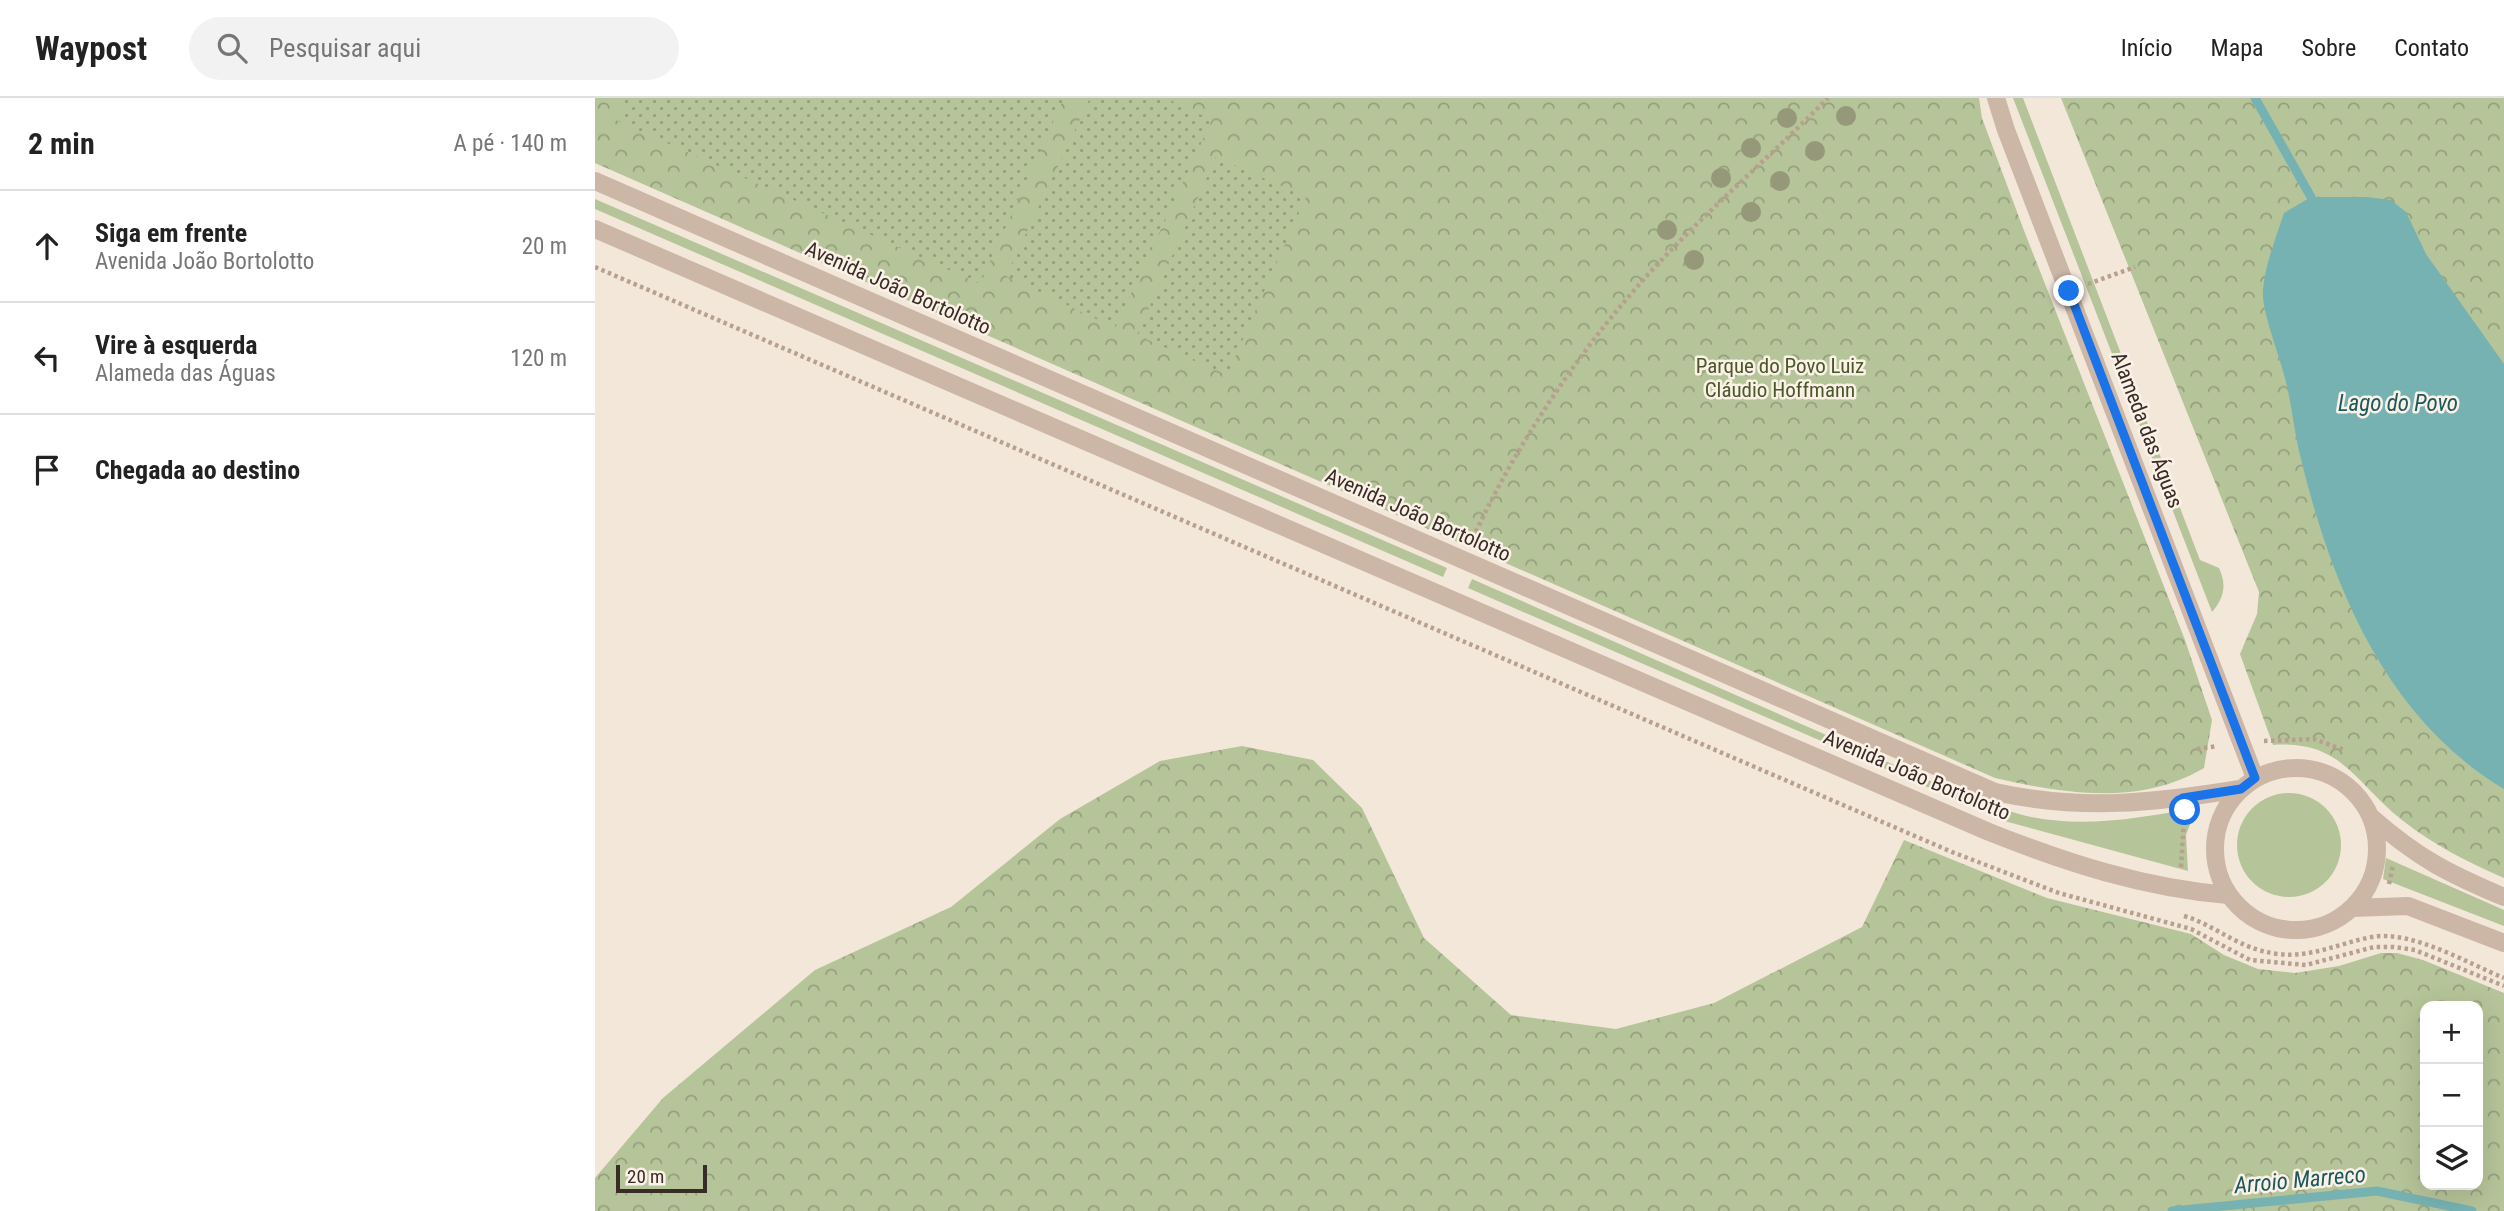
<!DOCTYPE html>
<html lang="pt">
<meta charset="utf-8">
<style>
body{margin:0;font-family:"Roboto Condensed",sans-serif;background:#f2f2f2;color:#222}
.controls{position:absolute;right:21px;bottom:21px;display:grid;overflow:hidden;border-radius:14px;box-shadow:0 7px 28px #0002}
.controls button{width:63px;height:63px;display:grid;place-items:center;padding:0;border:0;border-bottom:2px solid #e0e0e0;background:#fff;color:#222;font:35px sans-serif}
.scale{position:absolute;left:21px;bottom:18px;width:91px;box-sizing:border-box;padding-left:7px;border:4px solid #382c27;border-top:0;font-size:19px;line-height:24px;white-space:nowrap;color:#382c27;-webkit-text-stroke:5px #fbf1e7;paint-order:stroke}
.stop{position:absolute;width:21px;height:21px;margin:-16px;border:5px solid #1a73e8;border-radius:50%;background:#fff}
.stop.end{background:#1a73e8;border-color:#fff;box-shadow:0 2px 7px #0008}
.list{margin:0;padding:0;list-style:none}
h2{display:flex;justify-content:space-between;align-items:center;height:91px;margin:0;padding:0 28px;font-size:30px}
h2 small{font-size:23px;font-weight:400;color:#767676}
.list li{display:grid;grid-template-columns:46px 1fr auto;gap:21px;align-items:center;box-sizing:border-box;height:112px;padding:0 28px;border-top:2px solid #e0e0e0}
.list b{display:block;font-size:26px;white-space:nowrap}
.list p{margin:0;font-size:23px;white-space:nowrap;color:#767676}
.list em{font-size:23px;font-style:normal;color:#767676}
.icon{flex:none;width:38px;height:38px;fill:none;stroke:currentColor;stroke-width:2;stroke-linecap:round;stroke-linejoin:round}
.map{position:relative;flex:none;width:1909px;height:1113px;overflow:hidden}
header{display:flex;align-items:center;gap:42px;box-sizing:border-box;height:98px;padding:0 35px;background:#fff;border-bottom:2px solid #e0e0e0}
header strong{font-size:33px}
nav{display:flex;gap:38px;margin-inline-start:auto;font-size:24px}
.search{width:490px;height:63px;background:#f2f2f2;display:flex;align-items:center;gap:18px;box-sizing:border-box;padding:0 24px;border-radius:38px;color:#767676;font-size:26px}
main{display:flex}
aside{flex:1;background:#fff}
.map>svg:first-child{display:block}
.grass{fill:#b6c499}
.forest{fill:url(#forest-crowns);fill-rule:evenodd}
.garden{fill:url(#garden-dots)}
.water{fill:#77b2b3}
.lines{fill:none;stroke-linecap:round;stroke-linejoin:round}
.stream{stroke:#77b2b3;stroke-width:9}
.path{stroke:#b8a08f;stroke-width:4.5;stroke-dasharray:3.5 3.5;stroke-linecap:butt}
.street{stroke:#ccb6a5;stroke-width:18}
.tree{fill:#959879}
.route{stroke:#1a73e8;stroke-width:9}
.labels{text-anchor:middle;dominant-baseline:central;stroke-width:5;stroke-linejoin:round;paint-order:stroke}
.street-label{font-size:21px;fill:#382c27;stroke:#fbf1e7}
.park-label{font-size:21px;fill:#485829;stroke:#fbf1e7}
.water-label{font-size:23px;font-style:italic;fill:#1a595c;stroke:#fbf1e7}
</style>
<header>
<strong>Waypost</strong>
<div class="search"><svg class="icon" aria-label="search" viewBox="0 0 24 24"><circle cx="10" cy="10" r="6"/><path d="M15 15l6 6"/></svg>Pesquisar aqui</div>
<nav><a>Início</a><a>Mapa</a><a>Sobre</a><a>Contato</a></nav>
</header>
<main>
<aside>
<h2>2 min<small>A pé · 140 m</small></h2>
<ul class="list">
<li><svg class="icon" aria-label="ahead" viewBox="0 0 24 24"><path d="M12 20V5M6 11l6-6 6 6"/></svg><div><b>Siga em frente</b><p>Avenida João Bortolotto</p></div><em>20 m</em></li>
<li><svg class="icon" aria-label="left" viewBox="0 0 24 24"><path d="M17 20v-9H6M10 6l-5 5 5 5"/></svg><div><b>Vire à esquerda</b><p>Alameda das Águas</p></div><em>120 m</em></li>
<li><svg class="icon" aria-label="arrive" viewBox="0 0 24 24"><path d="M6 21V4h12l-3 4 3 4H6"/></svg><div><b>Chegada ao destino</b></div></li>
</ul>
</aside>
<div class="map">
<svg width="1909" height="1113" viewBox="0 0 1909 1113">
<defs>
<pattern id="forest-crowns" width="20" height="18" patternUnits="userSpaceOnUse" patternTransform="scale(1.75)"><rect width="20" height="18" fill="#b6c499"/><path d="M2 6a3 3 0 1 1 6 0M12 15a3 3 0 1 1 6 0" fill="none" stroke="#959f7d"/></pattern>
<pattern id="garden-dots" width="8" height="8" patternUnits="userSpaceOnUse" patternTransform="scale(1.75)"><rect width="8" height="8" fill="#b6c499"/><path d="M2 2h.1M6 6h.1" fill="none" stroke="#959f7d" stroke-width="1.8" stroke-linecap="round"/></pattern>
</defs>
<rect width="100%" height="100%" fill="#f3e7da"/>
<path class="grass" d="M1418 0H1428L1605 462 1624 470C1632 487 1629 500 1617 514Z
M0 101 852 470 848 479 0 111Z
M877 481 1363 695C1383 702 1403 710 1424 716 1482 732 1543 720 1601 710L1591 737 1593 773 1413 724 873 490Z
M1642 747a52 52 0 1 1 104 0a52 52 0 1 1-104 0Z
M1791 760 1909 812V828L1788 781Z"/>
<path class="forest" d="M0 0H1384L1387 20 1428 130 1590 542 1617 622 1609 670C1545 708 1469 696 1400 680L0 65Z
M1466 0H1909V780C1873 764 1838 747 1807 722 1760 685 1747 642 1678 647L1645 556 1662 516 1664 494Z
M647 648 718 662 767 710 829 840 916 917 1021 931 1119 905 1267 829 1309 742 1452 800 1596 836 1629 857 1663 871 1700 875 1744 868 1786 855H1802L1828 862 1909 895V1113H0V1080L68 1000 220 872 356 809 465 721 565 663ZM1830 908H1883V1087H1830Z"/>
<path class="garden" d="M31 0H469L385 186 21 22Z
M495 0H571L617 22 520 230 411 178Z
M621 59 711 99 632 277 542 237Z"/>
<path class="water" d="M1716 99H1772L1796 102 1811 114 1831 156 1909 266V691C1790 620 1736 486 1705 357 1699 333 1697 308 1691 284 1686 261 1666 213 1668 192 1670 166 1681 140 1689 115Z"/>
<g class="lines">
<path class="stream" d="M1660 0 1716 99
M1577 1113 1782 1093 1877 1113"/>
<path class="path" d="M0 169 1357 754 1464 795 1596 831 1655 862 1711 867 1779 849H1799L1820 852 1909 888
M1493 186 1540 169
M878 440C915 359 972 271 1030 203 1091 130 1166 68 1233 0
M1669 643 1719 641 1749 652
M1602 651 1622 648
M1586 769 1589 722
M1794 786 1798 767
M1589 818C1623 828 1642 851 1683 856 1717 860 1744 845 1777 839 1817 832 1872 865 1909 880"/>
<path class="street" d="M1401 0 1411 32 1660 680
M0 83 1400 694C1487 713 1559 705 1645 691
M0 131 1394 734C1472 765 1549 790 1633 797
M1620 751a81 81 0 1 1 162 0a81 81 0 1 1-162 0Z
M1776 719C1823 760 1852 775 1909 799
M1757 810 1813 808 1909 845"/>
</g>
<g class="tree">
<circle cx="1251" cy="18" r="10"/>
<circle cx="1192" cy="20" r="10"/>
<circle cx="1156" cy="50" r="10"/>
<circle cx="1220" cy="53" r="10"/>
<circle cx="1126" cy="80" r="10"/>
<circle cx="1185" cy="83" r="10"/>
<circle cx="1156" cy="114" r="10"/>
<circle cx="1072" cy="132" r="10"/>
<circle cx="1099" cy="162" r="10"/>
</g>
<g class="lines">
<path class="route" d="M1474 193 1660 680 1646 691 1588 700 1590 712"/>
</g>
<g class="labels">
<g class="street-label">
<text transform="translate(303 190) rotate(24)">Avenida João Bortolotto</text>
<text transform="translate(1552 332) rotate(69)">Alameda das Águas</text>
<text transform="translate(823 417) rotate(24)">Avenida João Bortolotto</text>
<text transform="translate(1322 677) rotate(23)">Avenida João Bortolotto</text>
</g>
<g class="park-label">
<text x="1185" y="268">Parque do Povo Luiz<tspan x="1185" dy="24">Cláudio Hoffmann</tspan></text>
</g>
<g class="water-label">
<text x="1803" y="305">Lago do Povo</text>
<text transform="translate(1705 1082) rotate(-5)">Arroio Marreco</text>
</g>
</g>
</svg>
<div class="controls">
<button>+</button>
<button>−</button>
<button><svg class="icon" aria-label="layers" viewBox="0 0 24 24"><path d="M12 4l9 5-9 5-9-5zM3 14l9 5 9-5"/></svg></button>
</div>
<div class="scale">20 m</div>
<div class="stop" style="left:1590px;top:712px"></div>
<div class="stop end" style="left:1474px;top:193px"></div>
</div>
</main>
